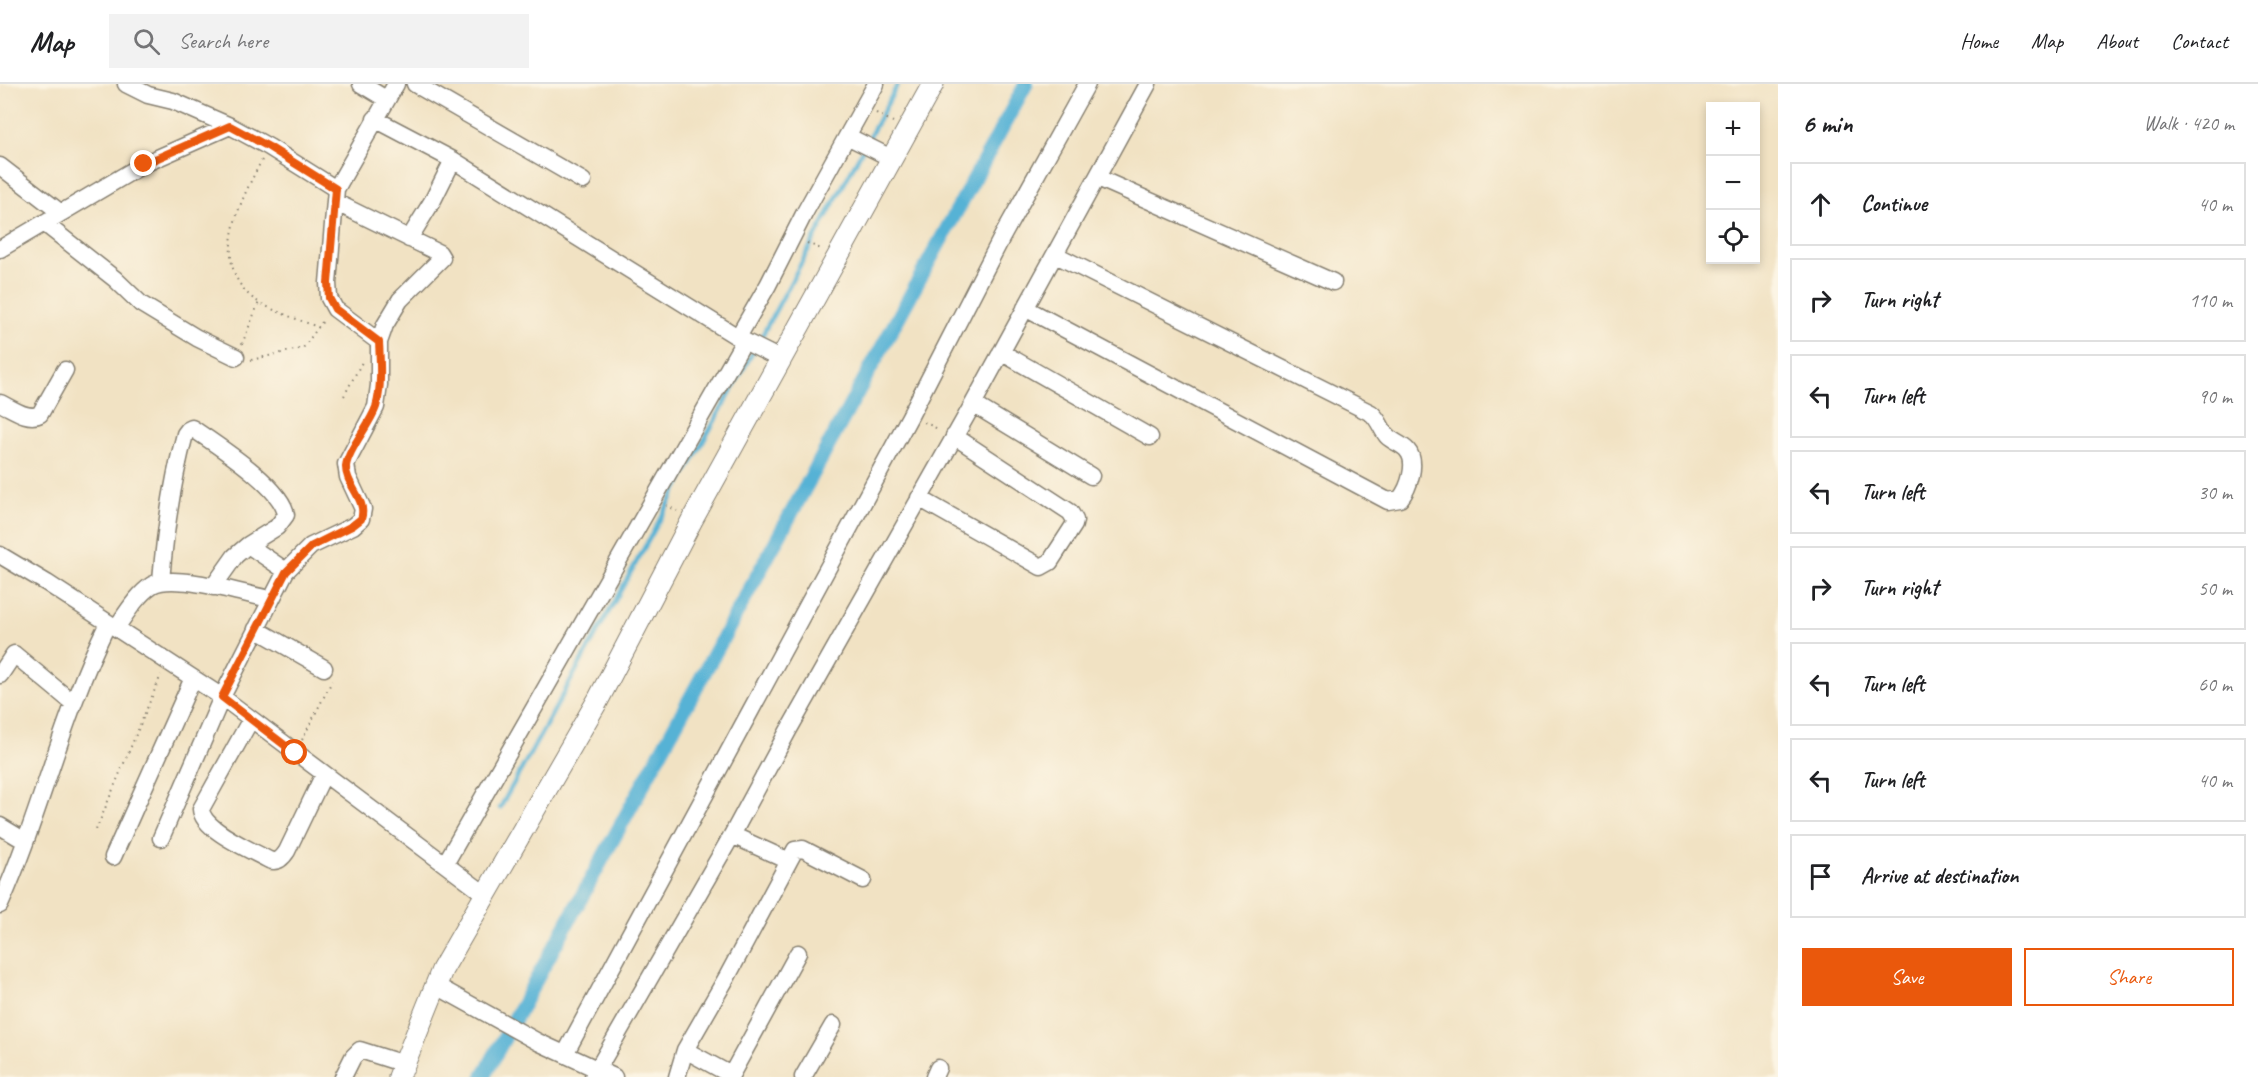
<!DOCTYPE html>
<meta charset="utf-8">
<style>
body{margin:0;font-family:Caveat,sans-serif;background:#f2f2f2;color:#202124}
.controls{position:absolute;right:18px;top:18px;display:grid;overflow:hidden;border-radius:0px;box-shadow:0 3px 9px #0003}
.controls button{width:54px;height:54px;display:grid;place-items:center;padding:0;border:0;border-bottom:2px solid #e0e0e0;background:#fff;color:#202124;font:30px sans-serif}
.stop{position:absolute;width:18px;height:18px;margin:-14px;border:4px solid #ea580c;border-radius:50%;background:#fff}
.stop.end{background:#ea580c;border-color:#fff;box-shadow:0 2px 6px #0008}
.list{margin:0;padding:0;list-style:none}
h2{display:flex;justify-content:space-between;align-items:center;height:78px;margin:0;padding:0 24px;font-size:26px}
h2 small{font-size:20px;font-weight:400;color:#757577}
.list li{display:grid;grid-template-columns:39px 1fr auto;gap:18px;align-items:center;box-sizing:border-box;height:84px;margin:0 12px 12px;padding:0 12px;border:2px solid #e0e0e0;border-radius:0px}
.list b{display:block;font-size:22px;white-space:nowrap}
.list em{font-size:20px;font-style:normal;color:#757577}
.actions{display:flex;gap:12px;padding:18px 24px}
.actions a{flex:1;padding:14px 0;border:2px solid #ea580c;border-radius:0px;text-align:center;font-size:21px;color:#ea580c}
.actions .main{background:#ea580c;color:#fff}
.icon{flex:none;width:33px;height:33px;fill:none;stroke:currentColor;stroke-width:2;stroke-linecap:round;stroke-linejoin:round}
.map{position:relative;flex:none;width:1778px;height:993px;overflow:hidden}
header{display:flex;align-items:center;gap:36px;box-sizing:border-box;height:84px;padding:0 30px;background:#fff;border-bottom:2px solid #e0e0e0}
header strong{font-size:28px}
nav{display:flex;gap:33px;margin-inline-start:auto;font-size:21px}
.search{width:420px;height:54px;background:#f2f2f2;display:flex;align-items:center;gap:15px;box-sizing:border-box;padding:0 21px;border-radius:0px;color:#757577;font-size:22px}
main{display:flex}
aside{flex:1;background:#fff}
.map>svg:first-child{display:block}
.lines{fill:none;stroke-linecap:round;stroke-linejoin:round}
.stream{stroke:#57b2d5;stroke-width:4.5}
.canal{stroke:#57b2d5;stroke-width:15}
.minor-casing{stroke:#867f70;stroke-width:19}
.tertiary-casing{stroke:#867f70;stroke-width:23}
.path{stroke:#867f70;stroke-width:2;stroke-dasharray:1.5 4.5;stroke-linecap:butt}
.minor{stroke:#fff;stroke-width:16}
.tertiary{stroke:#fff;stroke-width:21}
.route{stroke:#ea580c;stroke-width:8}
</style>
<header>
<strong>Map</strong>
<div class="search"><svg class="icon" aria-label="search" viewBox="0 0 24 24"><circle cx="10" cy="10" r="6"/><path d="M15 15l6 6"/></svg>Search here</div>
<nav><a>Home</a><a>Map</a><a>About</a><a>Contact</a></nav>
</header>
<main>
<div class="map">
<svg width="1778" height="993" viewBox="0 0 1778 993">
<rect width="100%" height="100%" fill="#fcf5e5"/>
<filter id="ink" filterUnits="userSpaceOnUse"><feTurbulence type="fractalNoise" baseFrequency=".0167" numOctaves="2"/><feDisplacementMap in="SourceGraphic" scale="12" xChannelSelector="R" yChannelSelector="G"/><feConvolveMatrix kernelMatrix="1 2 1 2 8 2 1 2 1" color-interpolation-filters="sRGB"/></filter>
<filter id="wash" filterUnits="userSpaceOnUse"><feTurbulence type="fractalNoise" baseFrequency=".008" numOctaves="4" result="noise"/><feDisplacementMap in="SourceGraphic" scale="24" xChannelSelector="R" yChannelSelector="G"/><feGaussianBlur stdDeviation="1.35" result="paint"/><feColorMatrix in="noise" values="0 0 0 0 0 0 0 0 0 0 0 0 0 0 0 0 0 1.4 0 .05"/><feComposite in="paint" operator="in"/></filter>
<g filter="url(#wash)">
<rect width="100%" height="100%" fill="#f1e2c3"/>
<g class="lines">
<path class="stream" d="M758 259 898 0
M500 724 754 266"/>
<path class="canal" d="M483 993C662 661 847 332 1026 0"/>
</g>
</g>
<g filter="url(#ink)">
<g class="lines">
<g class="minor-casing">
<path id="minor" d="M126 0 148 11 173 17 230 42
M361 0 386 15
M415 0 583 97
M375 35 453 76 744 257 445 780
M847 52 891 74
M0 82 61 129
M1098 94 1333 198
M44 139 115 195 141 220 197 254 236 273
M409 155 433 116 453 76
M0 165 144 80 230 42 269 63 336 105
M1025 224 1388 417 1400 415C1409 404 1418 378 1407 366 1402 360 1393 358 1387 352 1381 345 1379 335 1371 329L1056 171
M738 253 768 201 805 128 876 0
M744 257 780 275
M379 258 335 225 329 214 328 199 336 105 396 0
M1001 268 1150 353
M0 319C12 324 28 337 40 330L65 286
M973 320 1091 392
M919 414 1041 483 1050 478 1074 441 1075 436 1070 428 954 352
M0 471 47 499 222 613 486 811
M161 497C165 447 172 399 185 350L188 346 192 344C215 360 283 403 286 431L277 443 248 461 286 487
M213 503 235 472 248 461
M116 544C126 530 137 511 152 501 174 488 242 510 270 515
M256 545 324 584
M0 591 14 570 73 619
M251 635 201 725C202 746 251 766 269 776 277 779 282 775 287 767L324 690
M0 742 25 757
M161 754 222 613 286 487 311 462 353 442 361 435 363 425 348 393 346 380 376 323 379 301V258L385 241 400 216 442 174 439 169 335 118
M113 773 193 594
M789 777 795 766 803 765 863 796
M0 821C41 729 63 629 108 539
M435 901 538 958 614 993
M685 966 731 991
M565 970 910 332 1002 153 1087 0
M343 993 353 973 360 966 404 980
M593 993 732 751 788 647 973 320 1148 0
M677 993 685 966 727 893 789 777 732 751
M730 993 798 869
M803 993 833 941
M934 993 938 984"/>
</g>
<g class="tertiary-casing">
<path id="tertiary" d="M399 993 442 886 598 616 692 436 933 0"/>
</g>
<path class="path" d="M876 29 893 38
M262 76C242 113 211 173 248 210 261 224 301 236 320 244
M807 159 821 165
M242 260 259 218
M251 276 303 264 323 237
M344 312 362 278
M924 338 940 346
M666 421 677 427
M302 656 332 597
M96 746 161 591"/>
<use href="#minor" class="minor"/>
<use href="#tertiary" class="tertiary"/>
</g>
</g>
<g class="lines" filter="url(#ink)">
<path class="route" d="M144 80 230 42 269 63 336 105 328 199 329 214 335 225 379 258C380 278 382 303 376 323 370 341 348 365 346 382 345 401 368 416 361 435L352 442 312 462 286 488 222 613 295 669"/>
</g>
</svg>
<div class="controls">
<button>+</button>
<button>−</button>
<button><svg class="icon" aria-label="locate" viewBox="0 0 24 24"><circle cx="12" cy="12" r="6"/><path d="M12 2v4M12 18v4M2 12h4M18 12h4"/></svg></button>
</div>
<div class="stop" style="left:295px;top:669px"></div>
<div class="stop end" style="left:144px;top:80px"></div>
</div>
<aside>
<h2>6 min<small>Walk · 420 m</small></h2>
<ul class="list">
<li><svg class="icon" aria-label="ahead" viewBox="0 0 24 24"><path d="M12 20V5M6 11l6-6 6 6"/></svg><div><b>Continue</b></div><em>40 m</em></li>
<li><svg class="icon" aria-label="right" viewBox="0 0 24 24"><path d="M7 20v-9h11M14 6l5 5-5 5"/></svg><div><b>Turn right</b></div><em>110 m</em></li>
<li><svg class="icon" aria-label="left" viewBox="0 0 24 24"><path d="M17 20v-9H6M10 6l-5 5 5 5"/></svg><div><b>Turn left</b></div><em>90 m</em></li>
<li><svg class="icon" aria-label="left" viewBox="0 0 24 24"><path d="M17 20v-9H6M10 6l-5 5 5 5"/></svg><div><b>Turn left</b></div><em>30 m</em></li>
<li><svg class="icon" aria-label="right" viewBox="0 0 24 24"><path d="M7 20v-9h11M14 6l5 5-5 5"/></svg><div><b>Turn right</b></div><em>50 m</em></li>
<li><svg class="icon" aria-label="left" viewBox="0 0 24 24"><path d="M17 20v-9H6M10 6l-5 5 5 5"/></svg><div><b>Turn left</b></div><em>60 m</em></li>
<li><svg class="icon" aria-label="left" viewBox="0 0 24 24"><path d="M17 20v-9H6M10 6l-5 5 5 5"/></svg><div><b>Turn left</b></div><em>40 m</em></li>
<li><svg class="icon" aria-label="arrive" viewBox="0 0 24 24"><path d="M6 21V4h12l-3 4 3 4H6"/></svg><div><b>Arrive at destination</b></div></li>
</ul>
<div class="actions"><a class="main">Save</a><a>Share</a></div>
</aside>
</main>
